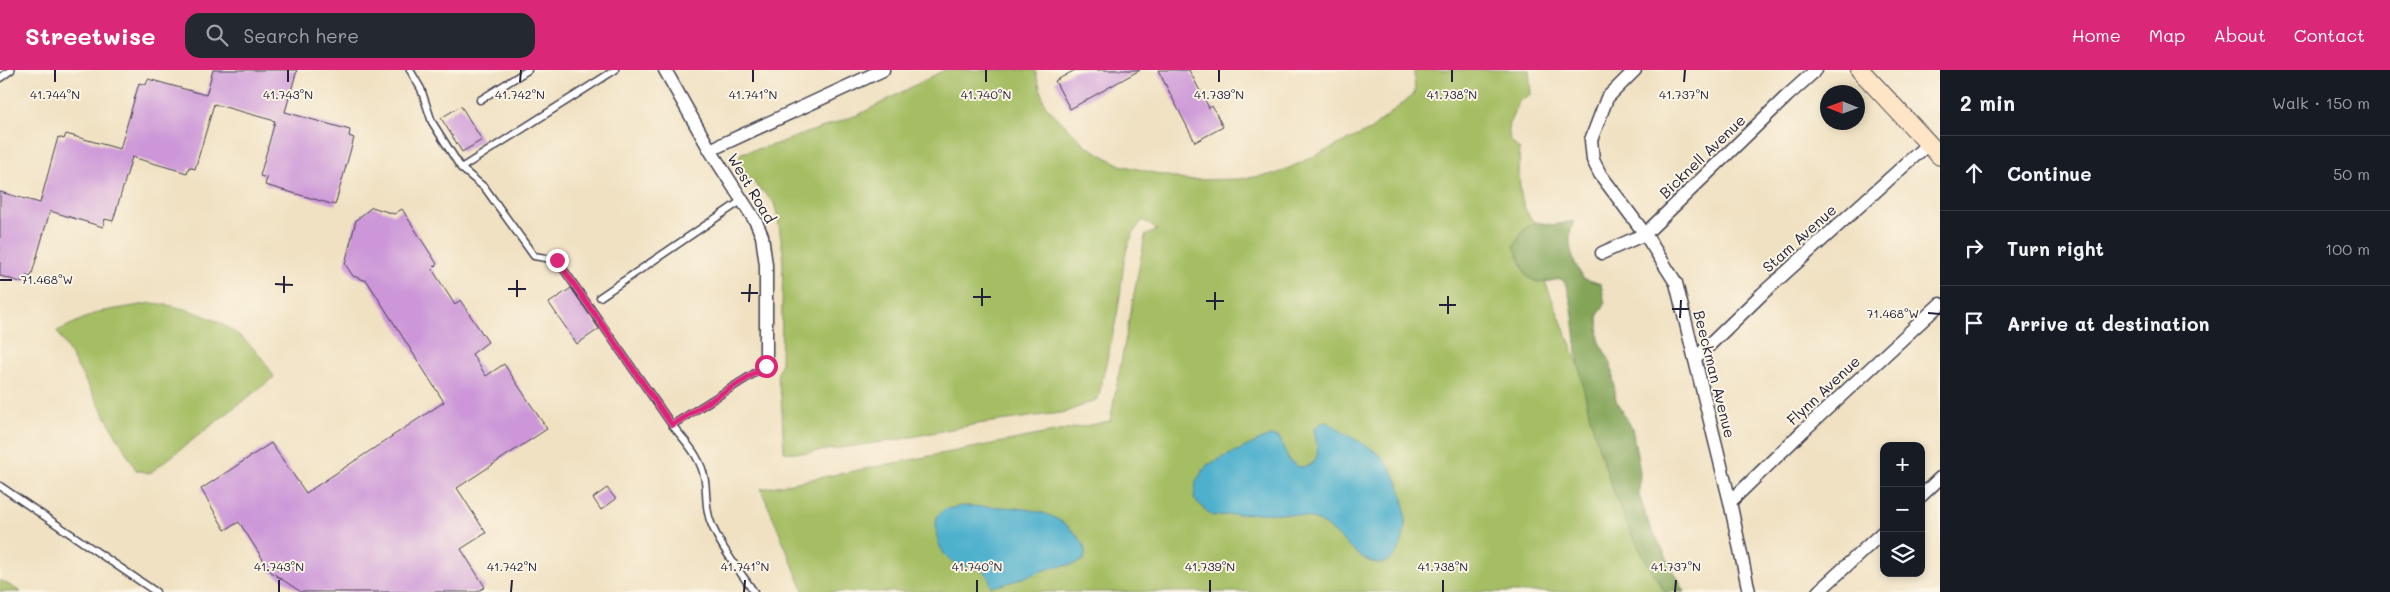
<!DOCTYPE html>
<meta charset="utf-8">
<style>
body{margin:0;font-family:Mali,sans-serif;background:#242831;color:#f1f3f6}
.controls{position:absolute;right:15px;bottom:15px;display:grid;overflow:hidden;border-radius:10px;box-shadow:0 2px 8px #0003}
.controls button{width:45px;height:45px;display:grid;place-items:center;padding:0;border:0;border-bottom:1px solid #363941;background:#171b24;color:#f1f3f6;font:25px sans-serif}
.compass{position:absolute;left:1820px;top:15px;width:45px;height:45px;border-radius:50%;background:#171b24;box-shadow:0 2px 8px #0003;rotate:271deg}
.stop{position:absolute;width:15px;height:15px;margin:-11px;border:4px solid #db2777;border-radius:50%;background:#fff}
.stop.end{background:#db2777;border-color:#fff;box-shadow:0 1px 5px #0008}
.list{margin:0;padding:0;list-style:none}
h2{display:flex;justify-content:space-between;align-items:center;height:65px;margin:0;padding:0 20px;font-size:21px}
h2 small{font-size:16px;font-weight:400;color:#9ea1a6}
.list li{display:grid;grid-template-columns:32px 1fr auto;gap:15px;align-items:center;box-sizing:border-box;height:75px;padding:0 20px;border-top:1px solid #363941}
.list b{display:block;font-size:19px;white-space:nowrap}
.list em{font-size:16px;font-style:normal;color:#9ea1a6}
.icon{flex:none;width:28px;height:28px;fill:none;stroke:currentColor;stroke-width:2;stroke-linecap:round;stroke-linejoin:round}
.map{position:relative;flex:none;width:1940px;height:522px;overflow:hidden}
header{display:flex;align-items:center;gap:30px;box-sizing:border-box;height:70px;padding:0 25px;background:#db2777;color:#fff}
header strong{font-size:24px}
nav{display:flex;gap:28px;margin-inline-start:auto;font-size:18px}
.search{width:350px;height:45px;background:#242831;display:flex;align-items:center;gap:12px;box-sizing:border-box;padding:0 18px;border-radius:15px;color:#9ea1a6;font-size:19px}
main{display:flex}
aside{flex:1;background:#171b24}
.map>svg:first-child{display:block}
.green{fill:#a5be63;stroke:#64704f}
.forest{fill:#84a559;stroke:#53644a}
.water{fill:#4eb0cd;stroke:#386984}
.building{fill:#cc96d8}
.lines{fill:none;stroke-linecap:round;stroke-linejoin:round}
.service-casing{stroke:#413f4f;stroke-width:9}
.minor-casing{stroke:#413f4f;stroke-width:15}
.secondary-casing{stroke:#413f4f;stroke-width:20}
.service{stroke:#fff;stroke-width:6}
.minor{stroke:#fff;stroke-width:12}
.secondary{stroke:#fde5c5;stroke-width:18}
.route{stroke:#db2777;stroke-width:6}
.ticks{fill:none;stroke:#22223b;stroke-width:2}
.labels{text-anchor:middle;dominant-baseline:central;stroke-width:4;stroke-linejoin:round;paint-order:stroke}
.street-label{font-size:15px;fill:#22223b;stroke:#fcf5e5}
.ticks-label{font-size:12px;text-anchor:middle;fill:#22223b;stroke:#fcf5e5;stroke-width:4;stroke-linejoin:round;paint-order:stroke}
</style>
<header>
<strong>Streetwise</strong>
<div class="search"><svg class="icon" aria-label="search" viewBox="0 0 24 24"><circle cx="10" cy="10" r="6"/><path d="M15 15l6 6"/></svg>Search here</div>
<nav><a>Home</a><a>Map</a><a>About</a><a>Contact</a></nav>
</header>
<main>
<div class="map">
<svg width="1940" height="522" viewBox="0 0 1940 522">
<rect width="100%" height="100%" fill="#fcf5e5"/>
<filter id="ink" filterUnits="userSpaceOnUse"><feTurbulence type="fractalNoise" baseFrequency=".02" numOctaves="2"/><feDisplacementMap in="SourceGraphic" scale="10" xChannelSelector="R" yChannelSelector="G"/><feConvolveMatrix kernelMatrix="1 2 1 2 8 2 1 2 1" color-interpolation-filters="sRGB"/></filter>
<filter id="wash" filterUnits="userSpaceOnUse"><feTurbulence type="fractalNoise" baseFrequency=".0096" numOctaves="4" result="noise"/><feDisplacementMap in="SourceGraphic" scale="20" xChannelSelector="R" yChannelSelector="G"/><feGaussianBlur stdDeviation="1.12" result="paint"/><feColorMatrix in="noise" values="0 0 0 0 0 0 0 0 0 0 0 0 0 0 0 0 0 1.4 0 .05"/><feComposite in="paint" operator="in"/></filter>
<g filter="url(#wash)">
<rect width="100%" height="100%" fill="#f0e1c2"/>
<path class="green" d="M944 0H1035L1045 35 1085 75 1120 95 1185 110 1239 109 1276 104 1370 60 1415 23 1414 0H1529L1531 24 1520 30 1508 56 1510 70 1519 79C1520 101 1516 138 1535 152L1524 160 1671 522H804L761 419 1110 351 1145 166 1157 160 1143 150C1122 174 1124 197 1120 226 1115 261 1105 295 1098 329L1067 342 977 354 896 370 805 383 784 382 781 326 777 307 781 293 783 183 778 148 774 133 740 99 739 91 741 83 773 75 860 44Z
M152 233C202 238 250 261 274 307L150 403 136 400 57 261 98 242Z
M0 510 21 522H0Z"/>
<path class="forest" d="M1574 151C1565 172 1572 189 1583 208L1601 214 1605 234 1598 245 1599 272 1611 293 1616 330 1632 358 1640 402 1639 425 1649 454 1685 522H1665C1649 496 1631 467 1620 438 1601 390 1586 340 1578 288 1575 272 1573 216 1561 209L1539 213 1527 207 1514 176 1524 159 1535 152 1554 155Z"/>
<path class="water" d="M1327 352C1336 356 1341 362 1349 366 1357 371 1365 374 1372 379 1401 400 1412 442 1401 475 1397 484 1390 493 1379 493 1358 494 1336 458 1318 451 1291 439 1242 444 1212 446L1194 429 1196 411 1207 395 1269 366 1279 367 1289 391 1299 397 1309 396C1324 384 1315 374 1314 358L1321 353Z
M962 436C1000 438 1047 432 1075 463 1083 472 1087 478 1084 490 1071 497 1058 495 1045 500 1026 506 1010 514 991 517 990 511 989 505 982 501 975 496 964 497 956 493 938 485 934 463 937 446L945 439Z"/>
<g id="blocks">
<path class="building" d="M213 0H297L285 42 350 60 349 66 354 68 335 135 265 115 267 108 260 106 275 51 214 34 195 99 189 97 187 103 132 87 113 151 105 149 103 157 50 141 31 207 26 206 24 213 0 206V122L40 133 58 67 64 69 66 64 120 79 139 13 146 15 148 9 206 25Z
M1075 0H1140L1070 39 1055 11Z
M1158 0H1189L1209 38 1212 36 1223 57 1195 72Z
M461 36 482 70 462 82 441 48Z
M372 137 394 144 402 139 437 194 432 199 455 235 460 230 488 272 472 284 486 306 504 294 547 359 457 418 486 463 461 479 485 517 477 522H301L271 502 239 452 225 460 201 419 271 373 306 423 444 332 367 211 353 206 345 194 356 150Z
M571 218 599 259 577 274 549 233Z
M607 418 616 429 601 440 593 428Z"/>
</g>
</g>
<g filter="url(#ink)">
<use href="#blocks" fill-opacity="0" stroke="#413f4f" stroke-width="1"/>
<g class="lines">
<g class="service-casing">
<path id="service" d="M410 0 421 19 432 52 461 98 485 118 534 186 557 190 672 355C686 372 702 388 705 411 707 425 705 439 711 453 721 478 739 500 754 522
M0 8 11 0
M480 30 528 0
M461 98 615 0
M600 227 741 131
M672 355 766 296
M0 416 156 522"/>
</g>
<g class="minor-casing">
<path id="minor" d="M665 0 710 80 756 152 762 166 766 195V296
M1635 0 1607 28 1591 70 1593 90 1600 104 1645 164 1676 213 1730 432 1749 522
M710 80 883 0
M1602 183 1645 164 1787 26 1816 0
M1695 289 1762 224 1928 74
M1921 426 1940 408
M1730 432 1804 360 1940 234
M1818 522 1884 461"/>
</g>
<g class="secondary-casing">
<path id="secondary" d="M1860 0 1940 86"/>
</g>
<use href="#service" class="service"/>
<use href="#minor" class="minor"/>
<use href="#secondary" class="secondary"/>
</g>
</g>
<g class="lines" filter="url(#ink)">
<path class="route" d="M557 190 672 355 766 296"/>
</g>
<path class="ticks" d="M55 12V0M288 12V0M520 12 521 0M753 12V0M986 12V0M1219 12V0M1452 12V0M1684 12 1685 0M0 210H12M275 214 293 215M508 219H526M284 223V206M741 223H758M517 227V210M973 227H991M1206 231H1224M749 232 750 214M1439 235H1456M982 236V218M1672 239H1689M1215 240V222M1928 243 1940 244M1448 244V226M1680 248 1681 230M279 522V510M511 522 512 510M744 522 745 510M977 522V510M1210 522V510M1443 522V510M1675 522 1676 510"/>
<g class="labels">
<g class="street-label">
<text transform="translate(1702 86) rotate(-44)">Bicknell Avenue</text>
<text transform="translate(752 118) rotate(59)">West Road</text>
<text transform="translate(1799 168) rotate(-42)">Stam Avenue</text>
<text transform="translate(1715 304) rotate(76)">Beeckman Avenue</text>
<text transform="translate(1823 320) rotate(-43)">Flynn Avenue</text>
</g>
</g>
<g class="ticks-label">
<text x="55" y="29">41.744°N</text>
<text x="288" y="29">41.743°N</text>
<text x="520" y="29">41.742°N</text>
<text x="753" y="29">41.741°N</text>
<text x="986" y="29">41.740°N</text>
<text x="1219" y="29">41.739°N</text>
<text x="1452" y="29">41.738°N</text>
<text x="1684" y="29">41.737°N</text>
<text x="47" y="214">71.468°W</text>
<text x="1893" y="248">71.468°W</text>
<text x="279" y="501">41.743°N</text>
<text x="512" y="501">41.742°N</text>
<text x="745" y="501">41.741°N</text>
<text x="977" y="501">41.740°N</text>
<text x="1210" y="501">41.739°N</text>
<text x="1443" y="501">41.738°N</text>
<text x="1676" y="501">41.737°N</text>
</g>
</svg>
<div class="controls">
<button>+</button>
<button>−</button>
<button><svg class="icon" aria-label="layers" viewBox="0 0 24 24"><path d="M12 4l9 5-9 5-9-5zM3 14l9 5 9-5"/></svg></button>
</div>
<svg class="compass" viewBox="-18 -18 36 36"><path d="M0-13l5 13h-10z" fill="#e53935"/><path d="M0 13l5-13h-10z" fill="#9ea1a6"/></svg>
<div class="stop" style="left:766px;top:296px"></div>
<div class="stop end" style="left:557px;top:190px"></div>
</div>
<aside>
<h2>2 min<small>Walk · 150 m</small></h2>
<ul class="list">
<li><svg class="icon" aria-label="ahead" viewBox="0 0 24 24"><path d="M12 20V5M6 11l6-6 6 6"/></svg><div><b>Continue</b></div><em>50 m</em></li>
<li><svg class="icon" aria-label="right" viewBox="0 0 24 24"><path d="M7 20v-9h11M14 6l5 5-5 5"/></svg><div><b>Turn right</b></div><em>100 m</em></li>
<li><svg class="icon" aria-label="arrive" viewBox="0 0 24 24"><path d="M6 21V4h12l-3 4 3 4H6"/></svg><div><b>Arrive at destination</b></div></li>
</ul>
</aside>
</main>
